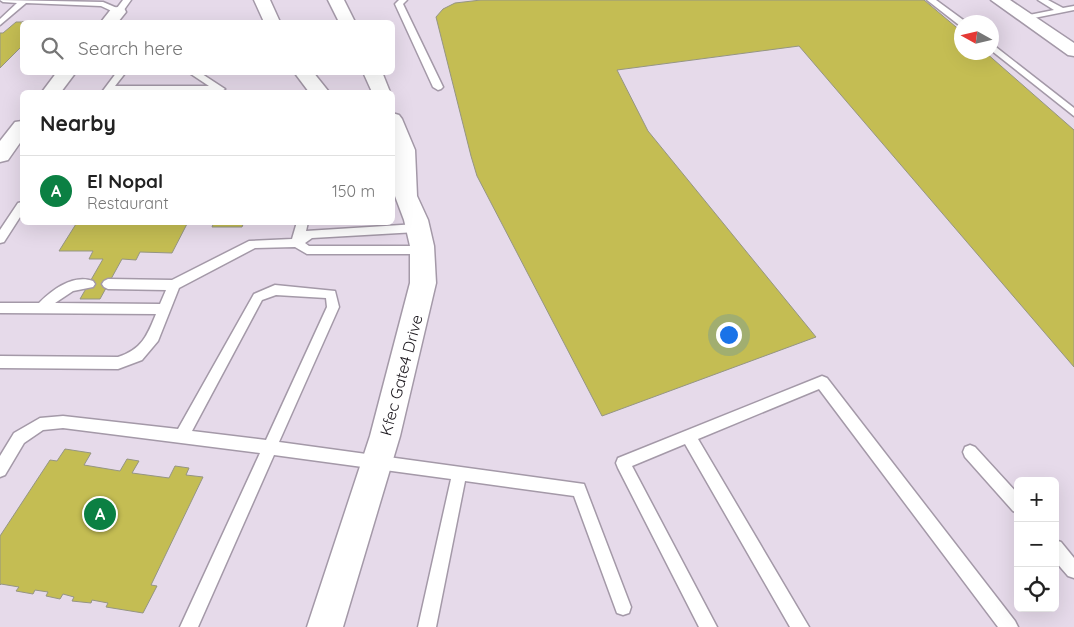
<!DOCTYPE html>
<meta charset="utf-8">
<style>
body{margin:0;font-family:Quicksand,sans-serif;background:#f6f6f6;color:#222}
.controls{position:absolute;right:15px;bottom:15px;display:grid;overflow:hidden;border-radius:8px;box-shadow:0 5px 20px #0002}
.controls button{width:45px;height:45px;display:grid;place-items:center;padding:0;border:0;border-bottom:1px solid #e0e0e0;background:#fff;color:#222;font:25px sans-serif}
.compass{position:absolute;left:954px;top:15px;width:45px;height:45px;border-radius:50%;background:#fff;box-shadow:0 5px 20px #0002;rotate:278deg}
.you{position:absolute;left:728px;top:334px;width:18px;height:18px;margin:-12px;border:4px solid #fff;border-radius:50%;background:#1a73e8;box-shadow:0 0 0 8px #1a73e833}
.badge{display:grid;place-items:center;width:32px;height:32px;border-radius:50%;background:#0b8043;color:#fff;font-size:16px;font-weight:700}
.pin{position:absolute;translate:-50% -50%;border:2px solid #fff;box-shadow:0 1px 5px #0006}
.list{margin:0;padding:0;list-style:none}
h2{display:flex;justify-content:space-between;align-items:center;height:65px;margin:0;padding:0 20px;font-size:21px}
h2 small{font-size:16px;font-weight:400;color:#767676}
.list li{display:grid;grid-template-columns:32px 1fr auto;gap:15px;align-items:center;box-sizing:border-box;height:70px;padding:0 20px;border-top:1px solid #e0e0e0}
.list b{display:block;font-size:19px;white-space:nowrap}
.list p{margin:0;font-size:16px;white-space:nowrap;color:#767676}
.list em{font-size:16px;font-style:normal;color:#767676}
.icon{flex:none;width:28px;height:28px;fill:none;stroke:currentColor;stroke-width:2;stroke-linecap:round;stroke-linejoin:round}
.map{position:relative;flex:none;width:1074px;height:627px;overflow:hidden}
.search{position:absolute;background:#fff;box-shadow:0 5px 20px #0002;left:20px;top:20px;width:375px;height:55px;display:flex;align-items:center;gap:12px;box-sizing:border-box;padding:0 18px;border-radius:8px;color:#767676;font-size:19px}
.panel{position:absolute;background:#fff;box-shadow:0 5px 20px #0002;left:20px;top:90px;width:375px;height:135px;border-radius:8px}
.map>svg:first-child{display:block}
.building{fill:#c4bd53;stroke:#959583}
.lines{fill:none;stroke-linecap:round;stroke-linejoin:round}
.lane-casing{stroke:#a499a8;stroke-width:3}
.street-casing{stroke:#a499a8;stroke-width:3}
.lane{fill:#fff;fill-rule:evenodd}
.street{fill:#fff;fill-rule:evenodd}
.labels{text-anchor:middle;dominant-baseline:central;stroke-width:4;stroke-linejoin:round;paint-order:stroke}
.street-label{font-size:16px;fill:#1c181e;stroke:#fff}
</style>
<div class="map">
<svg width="1074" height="627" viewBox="0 0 1074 627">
<rect width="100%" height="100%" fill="#e6daea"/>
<path class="building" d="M481 0H924L962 32V52H985L1074 130V367L799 46 617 70 648 131 816 337 602 416 477 176 471 156 436 17 443 9 455 3Z
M16 22H36H22V46L0 68V33H3Z
M55 222H188L172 253 140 252 136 260 122 259 100 299H80L103 259H89L93 251H59L76 224Z
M214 222H244L242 227H212Z
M65 449 91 453 84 465 120 471 127 459 139 461 132 473 169 478 175 466 189 468 186 475 203 477 151 585 157 586 143 613 106 607 108 603 92 600 91 603 72 601 74 597 63 594 60 599 46 596 48 592 35 590 33 594 16 591 19 587 1 584 0 585V536L50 460 57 461Z"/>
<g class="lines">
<g class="lane-casing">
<path id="lane" d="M0 0 103 2 117 8 123 0H131L121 14H118L101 6 26 3 0 25V19L17 3 3 2Z
M399 0H407L403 4 443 87 441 89 438 90 433 87 395 4Z
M927 0H936L966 22 959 25Z
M1038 0H1048L1063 8 1074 6V10L1024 20V16L1054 10Z
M992 44 1074 108V116L992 51Z
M117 72H126L115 86H209L188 72H199L225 89 220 92H102Z
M22 202V214L4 242 0 243V230L18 203Z
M297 222H308L306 231 417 224 423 228 417 232 312 238 305 243 309 246H422L428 250 422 254H307L295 247 255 248 179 288 158 341 142 360 118 369 0 368V356L118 357C142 349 147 336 156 314L0 313V303H39C52 290 73 274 93 281L95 284 93 287 73 291 55 303 160 304 166 290 108 289 104 287 102 284 104 281 108 279 172 280 249 241 292 239Z
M275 285 335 291 339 307 279 442 584 484 631 607 629 613 623 615 617 613 574 496 465 481 436 627H418L451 479 274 455 198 627H180L260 453 63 428 43 430 24 443 5 475 0 477V456L14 433 40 418 63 416 178 429 254 294ZM276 295 326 298 327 307 266 440 192 431 262 300Z
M822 376 827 378 1015 621 1018 627H998L819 389 698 439 809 627H790L685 444 632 466 717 627H699L618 468 616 463 618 458Z
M970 445 975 447 1018 494V513L1013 511 965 457 963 452 965 447Z
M1055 540 1061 542 1074 558V578L1068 576 1055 561Z"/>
</g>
<g class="street-casing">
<path id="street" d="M254 0H270L280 22H264Z
M328 0H344L355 22H339Z
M991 0H1010L1074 43V56L1068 55Z
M118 7 124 8 126 12 118 22H101L112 8Z
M57 72H76L61 92H42Z
M294 72H313L329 92H309Z
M363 72H382L390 92H372Z
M392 113 399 115 402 119 415 150 417 196 428 220 434 246 436 283 400 436 343 627H307L370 436 410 283V246L404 220 395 196Z
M22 121V140L8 160 0 162V141L15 122Z"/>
</g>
<use href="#lane" class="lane"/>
<use href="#street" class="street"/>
</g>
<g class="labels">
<g class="street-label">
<text transform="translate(401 375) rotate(-75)">Kfec Gate4 Drive</text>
</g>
</g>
</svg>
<div class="controls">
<button>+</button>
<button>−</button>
<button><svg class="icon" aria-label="locate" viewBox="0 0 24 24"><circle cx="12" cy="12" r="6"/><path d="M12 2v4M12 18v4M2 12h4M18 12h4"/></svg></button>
</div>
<svg class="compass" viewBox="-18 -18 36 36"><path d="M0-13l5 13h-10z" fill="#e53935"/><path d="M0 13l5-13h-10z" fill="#767676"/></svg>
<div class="you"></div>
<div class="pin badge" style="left:100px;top:514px">A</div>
<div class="search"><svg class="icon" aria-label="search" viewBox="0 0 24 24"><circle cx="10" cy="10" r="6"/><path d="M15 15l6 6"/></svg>Search here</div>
<section class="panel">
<h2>Nearby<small></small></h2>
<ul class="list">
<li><span class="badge">A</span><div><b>El Nopal</b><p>Restaurant</p></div><em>150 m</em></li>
</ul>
</section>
</div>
